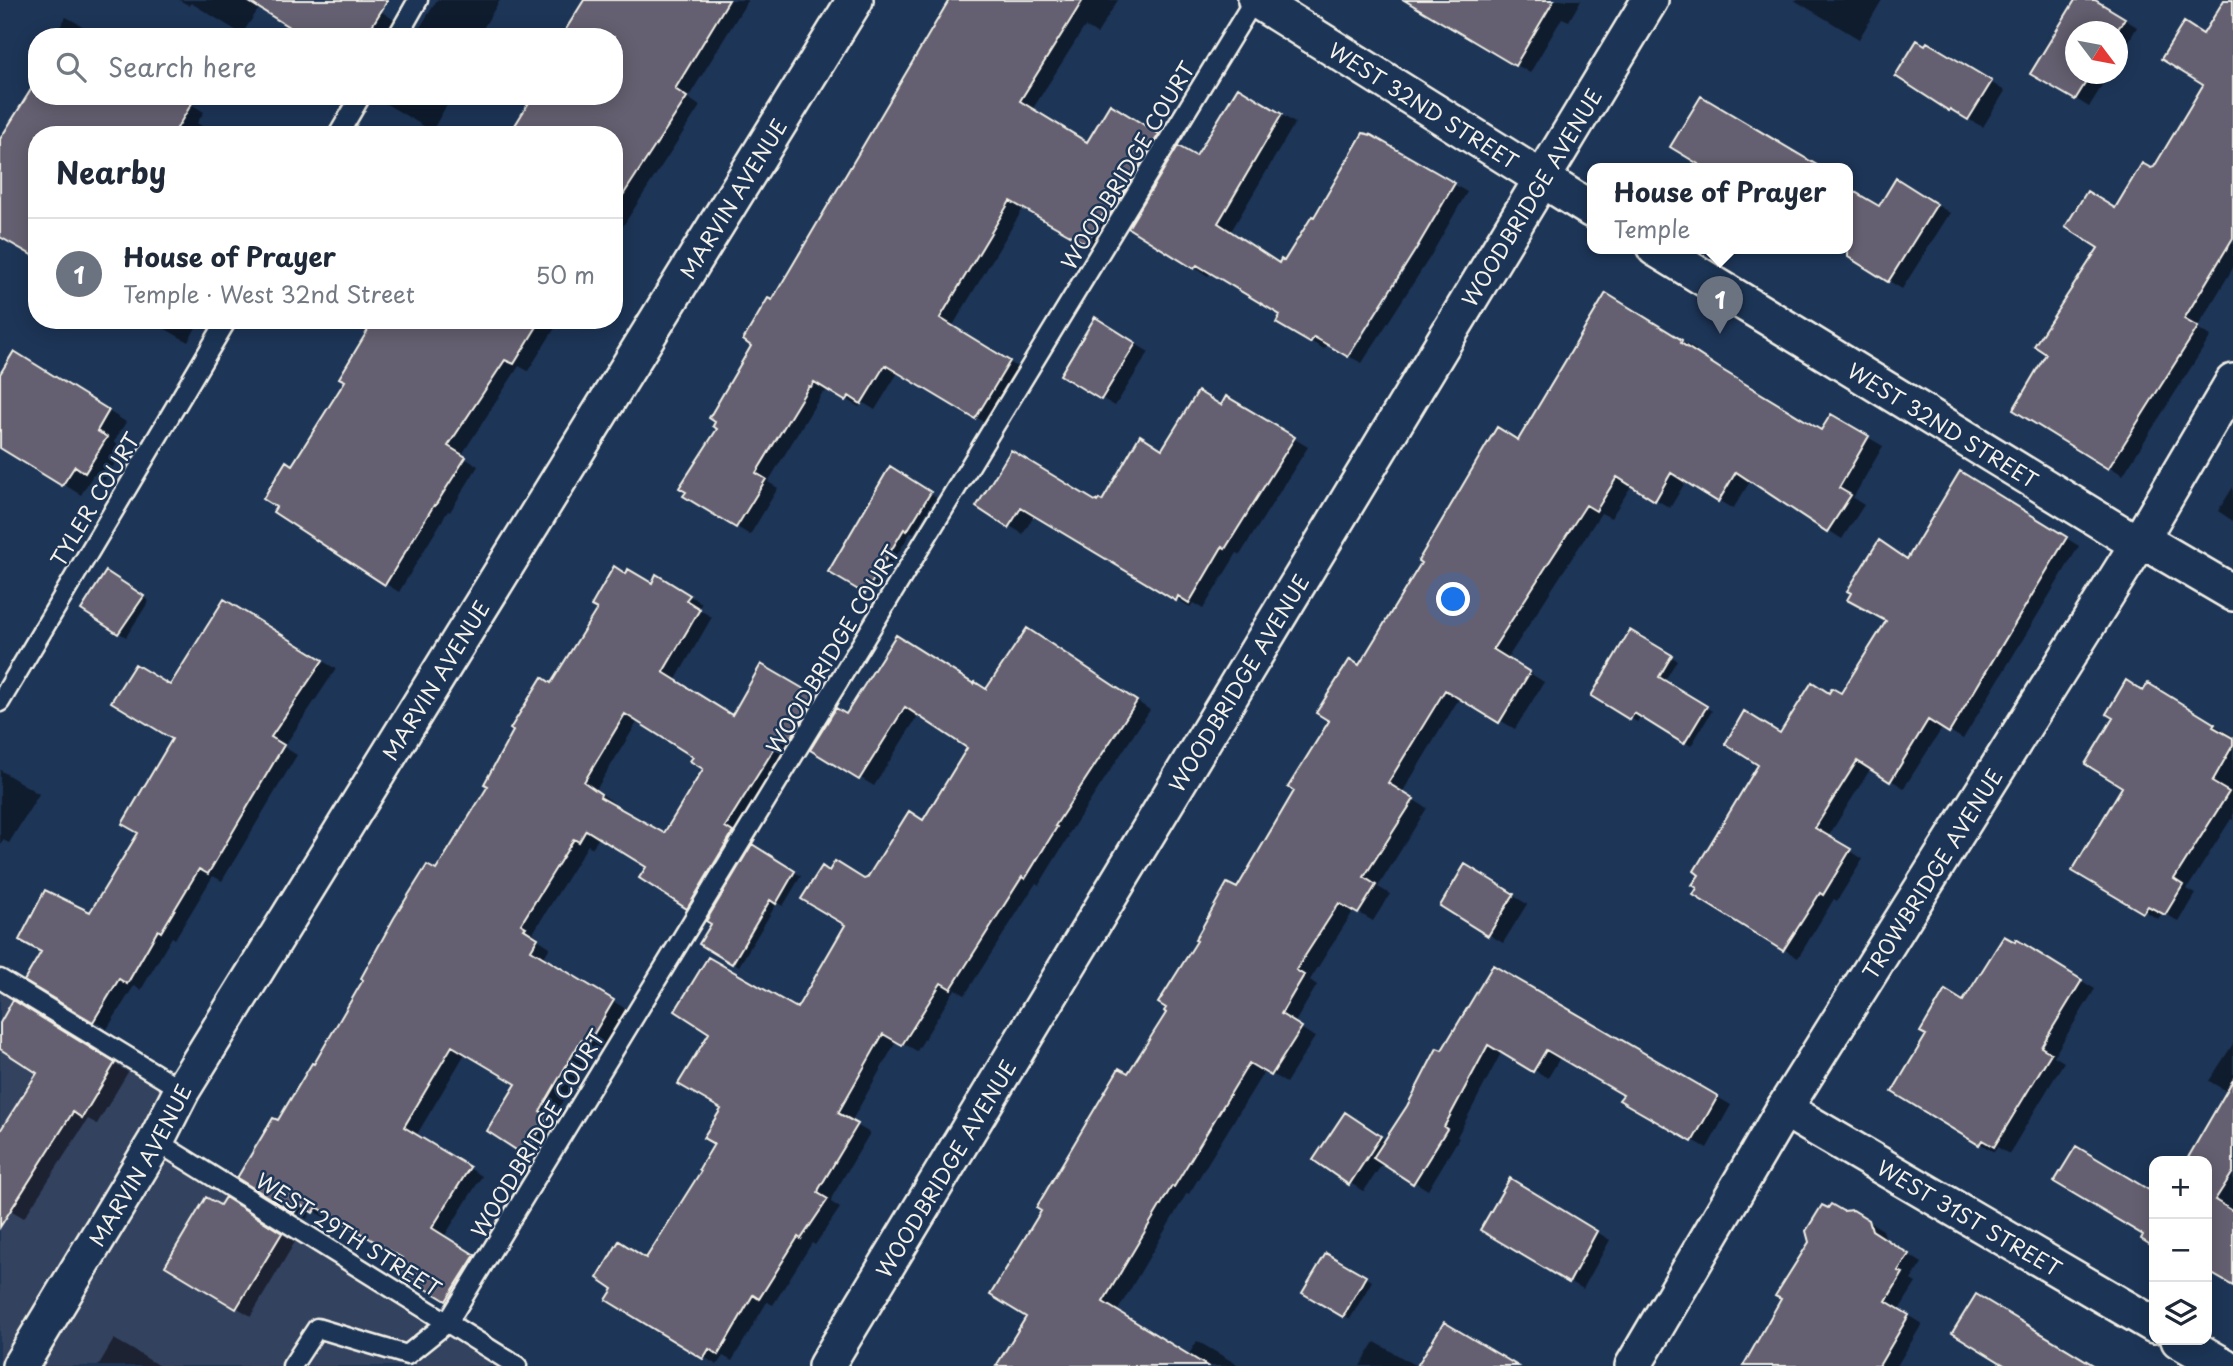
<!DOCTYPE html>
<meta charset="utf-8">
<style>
body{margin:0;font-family:"Playpen Sans",sans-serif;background:#f6f6f7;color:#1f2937}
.controls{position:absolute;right:21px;bottom:21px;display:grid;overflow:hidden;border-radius:14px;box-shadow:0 4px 18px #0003}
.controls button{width:63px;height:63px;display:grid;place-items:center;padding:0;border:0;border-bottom:2px solid #e0e1e3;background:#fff;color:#1f2937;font:35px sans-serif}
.compass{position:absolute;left:2065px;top:21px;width:63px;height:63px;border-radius:50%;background:#fff;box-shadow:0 4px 18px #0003;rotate:122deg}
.you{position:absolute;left:1454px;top:600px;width:24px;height:24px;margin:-18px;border:5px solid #fff;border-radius:50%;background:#1a73e8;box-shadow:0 0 0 10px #1a73e833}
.badge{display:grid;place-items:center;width:46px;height:46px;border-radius:50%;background:#845c67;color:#fff;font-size:23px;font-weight:700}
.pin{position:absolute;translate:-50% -58px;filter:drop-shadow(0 2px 4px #0008)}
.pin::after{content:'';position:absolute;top:37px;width:24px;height:21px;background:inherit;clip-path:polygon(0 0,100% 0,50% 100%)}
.popup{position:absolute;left:1587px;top:163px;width:266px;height:91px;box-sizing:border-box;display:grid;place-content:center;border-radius:14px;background:#fff;filter:drop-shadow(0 2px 5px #0005);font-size:23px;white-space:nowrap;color:#747a83}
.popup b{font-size:26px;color:#1f2937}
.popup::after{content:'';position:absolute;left:50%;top:100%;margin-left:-14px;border:14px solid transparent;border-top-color:#fff}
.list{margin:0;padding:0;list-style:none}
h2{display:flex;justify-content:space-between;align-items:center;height:91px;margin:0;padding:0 28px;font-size:30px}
h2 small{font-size:23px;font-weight:400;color:#747a83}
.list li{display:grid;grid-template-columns:46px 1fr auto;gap:21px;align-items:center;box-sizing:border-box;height:112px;padding:0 28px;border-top:2px solid #e0e1e3}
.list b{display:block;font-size:26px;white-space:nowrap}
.list p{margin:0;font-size:23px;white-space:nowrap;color:#747a83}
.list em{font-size:23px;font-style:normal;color:#747a83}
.icon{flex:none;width:38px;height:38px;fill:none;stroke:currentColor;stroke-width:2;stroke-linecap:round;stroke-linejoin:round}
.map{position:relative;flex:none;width:2233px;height:1366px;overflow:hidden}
.search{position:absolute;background:#fff;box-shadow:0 4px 18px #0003;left:28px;top:28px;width:595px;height:77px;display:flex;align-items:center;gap:18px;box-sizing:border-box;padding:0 24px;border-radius:28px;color:#747a83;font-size:26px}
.panel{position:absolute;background:#fff;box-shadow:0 4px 18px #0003;left:28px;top:126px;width:595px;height:203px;border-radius:28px}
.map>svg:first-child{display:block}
.built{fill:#33425f}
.shadow{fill:#0007;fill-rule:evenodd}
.building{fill:#656171;stroke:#f4f1e8;stroke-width:2;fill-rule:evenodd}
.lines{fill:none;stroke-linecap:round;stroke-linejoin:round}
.lane-casing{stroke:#f4f1e8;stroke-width:23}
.street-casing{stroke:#f4f1e8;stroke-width:40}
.lane{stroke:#1d3557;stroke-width:18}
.street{stroke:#1d3557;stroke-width:35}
.labels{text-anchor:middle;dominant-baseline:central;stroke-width:5;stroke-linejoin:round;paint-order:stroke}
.street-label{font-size:21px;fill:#f4f1e8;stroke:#1d3557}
</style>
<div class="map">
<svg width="2233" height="1366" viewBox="0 0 2233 1366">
<rect width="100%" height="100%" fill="#1d3557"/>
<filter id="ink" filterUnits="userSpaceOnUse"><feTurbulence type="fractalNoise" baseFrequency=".0143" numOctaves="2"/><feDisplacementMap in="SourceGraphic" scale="14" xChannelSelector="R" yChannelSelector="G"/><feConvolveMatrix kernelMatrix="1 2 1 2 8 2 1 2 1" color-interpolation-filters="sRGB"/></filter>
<g filter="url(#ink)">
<path class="built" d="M0 979 182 1090 156 1141 517 1366H0Z"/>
<path class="shadow" d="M179 0H249L260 7 242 34 191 3 190 6Z
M321 0H363L407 28 402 37H308Z
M437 0H500L478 37H412L414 33 416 34Z
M586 0H748L688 98 700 106 614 240V37Z
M972 0H1118L1097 34 1085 27 1082 31 1032 110 1088 144 1110 106 1171 143 1100 250 1024 207 952 327 1022 370 989 425 899 371 875 410 862 402 859 407 827 388 825 393 823 392 768 482 778 488 750 535 686 496 719 428 773 303Z
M1434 0H1581L1569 21 1562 18 1530 73 1443 21Z
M1794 0H1882L1859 39Z
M2077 0H2092L2137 27 2118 60V32H2076V74H2109L2089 107 2033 73Z
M2227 0H2233V268L2197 328 2211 336 2123 475 2015 409 2049 354 2100 248 2115 210 2151 170 2155 169 2205 85 2204 36Z
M66 17 79 24 100 37H54Z
M1928 44 2005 91 1983 127 1949 109 1926 47Z
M1238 89 1295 123 1230 233 1280 264 1284 263 1370 136 1467 192 1430 257 1362 363 1350 357 1422 242 1419 241 1324 349 1278 322 1282 314 1211 272 1208 276 1131 228 1196 158Z
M37 96H178L204 112 197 123 216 135H37L0 232V142Z
M386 96H452L432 131 383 102Z
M1911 189 1950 213 1902 289 1889 281Z
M1622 304 1696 350 1695 353 1739 381 1822 432 1831 416 1883 446 1853 498 1864 505 1842 539 1751 480 1733 509 1686 481 1670 508 1632 485 1611 518 1601 513 1507 659 1544 682 1515 729 1460 697 1402 793 1427 808 1378 887 1390 894 1373 921 1354 910 1310 980 1317 985 1294 1024 1315 1037 1286 1083 1265 1070 1189 1194 1187 1193 1117 1312 1188 1356 1197 1341 1240 1366H998L1029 1316 1127 1075 1168 1012 1296 790 1360 667 1519 442Z
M150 320H200L188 342Z
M426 320H560L528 371 519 366 461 456 478 466 450 512 448 511 399 592 386 584 293 467Z
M1109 328 1149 352 1115 406 1062 375Z
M33 364 126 422 114 442 124 449 104 481 93 475 81 495 0 445V377Z
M1227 398 1308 447 1240 555 1237 553 1203 609 1193 603 1190 607 1035 514 1023 534 978 507 1102 503 1222 407Z
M890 469 936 497 914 533 911 532 872 596 830 572Z
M1974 481 2079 546 1963 739 1943 727 1904 788 1871 768 1828 837 1863 859 1837 901 1834 899 1798 958 1695 894 1699 887 1701 874 1781 735 1829 695H1842L1889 621 1908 561Z
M2233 487V521L2218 511Z
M627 576 653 585 657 577 702 603 698 609 712 617 675 681 733 717 762 667 828 705 700 914 688 907 648 866 600 836 592 848 588 845 533 933 538 936 536 938 550 947 543 959 626 1009 602 1050 595 1046 552 1119 561 1125 537 1161 525 1153 519 1083 466 1052 416 1136 482 1176 444 1237 487 1264 460 1307 397 1269 405 1258 331 1213 327 1219 312 1210 307 1219 294 1212 278 1123 552 685ZM638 721 695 756 705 769 665 835 613 806 614 803 596 790Z
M113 577 149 601 126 637 83 610Z
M237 609 336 669 284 747 297 755 222 881 213 876 175 939 172 937 141 990 134 986 107 1029 27 980 91 915 140 832 174 738 170 687Z
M1631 632 1677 660 1664 682 1712 711 1691 746 1641 716 1637 722 1593 695Z
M1041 638 1150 710 1068 835 1069 836 1039 885 1036 883 965 995 955 989 917 1051 897 1040 851 1122 870 1133 832 1197 831 1202 840 1208 815 1245 812 1243 773 1305 767 1302 732 1361 723 1356 717 1365 608 1300 647 1260 703 1170 847 924 830 873 868 879 924 822 970 747 919 714 874 786 813 749 847 716 975 686 987 691Z
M2149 686 2233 736V820L2231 819 2187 889 2196 894 2179 922 2163 912 2158 919 2074 870 2125 786 2144 693Z
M0 770 39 794 9 843 3 840 0 844Z
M753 847 801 876 783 906 777 903 739 966 702 943Z
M1466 867 1527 904 1503 943 1442 906Z
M2031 950 2095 989 2054 1056 2064 1062 2009 1154 1997 1147 1994 1152 1894 1091 1929 1035Z
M1493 967 1731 1105 1707 1148 1622 1100 1625 1094 1561 1056 1548 1078 1502 1051 1457 1137 1459 1138 1428 1190 1383 1163 1364 1191 1350 1183 1359 1122 1387 1141 1443 1053Z
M14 1003 128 1072 97 1124 88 1119 24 1218 0 1204V1134L39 1072 0 1047V1026Z
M2233 1044V1095L2209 1081Z
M2213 1129 2233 1142V1285L2207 1269V1161H2190Z
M1525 1188 1610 1240 1583 1289 1482 1229Z
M239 1208 295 1242 251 1316 167 1266Z
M1853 1212 1883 1230 1886 1240 1922 1263 1911 1280 1916 1283 1899 1310 1922 1324 1897 1366H1753L1843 1213Z
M1327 1255 1372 1281 1350 1319 1305 1292Z
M114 1339 135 1351 159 1366H98Z
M1375 1342 1389 1350 1416 1366H1360Z"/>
<path class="building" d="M246 0H388L365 37H305Z
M584 0H729L675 89 687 97 614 209V135H509L533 96H614V37H561Z
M949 0H1083L1020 101 1087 142 1110 104 1159 134 1109 216 1104 213 1086 244 1010 201 940 318 1010 361 975 419 885 365 861 404 849 396 845 401 814 382 811 387 809 386 756 473 766 479 736 528 683 496 686 492 679 488 717 429 713 426 715 422 709 418 751 346 743 340 768 298 772 300Z
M1404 0H1554L1515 66Z
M2075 0H2095L2125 18 2116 32H2076V74H2091L2075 100 2030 74Z
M2224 0H2233V238L2184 319 2198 327 2108 469 2013 410 2046 354 2034 346 2098 248 2065 227 2087 191 2115 208 2142 163 2151 168 2154 167 2203 85 2161 59 2184 22 2203 34Z
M1917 40 1925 45 1927 42 1992 81 1968 120 1950 109 1949 111 1895 76Z
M37 80V96H181L192 103 173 135H37V258L0 237V139Z
M1238 87 1282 114 1218 223 1279 263 1281 259 1284 261 1312 216 1314 217 1363 133 1371 135 1455 183 1416 249 1348 357 1314 337 1310 343 1276 323 1280 315 1197 265 1194 269 1128 228 1178 146 1196 156Z
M1701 96 1822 168H1705L1670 147Z
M1896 178 1937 204 1888 282 1848 257V188L1879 206Z
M1606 293 1682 340 1681 343 1724 371 1821 430 1831 414 1869 436 1839 488 1851 495 1827 532 1736 472 1718 502 1671 473 1655 501 1617 477 1596 511 1586 505 1493 649 1530 672 1499 723 1445 690 1388 783 1414 799 1364 877 1376 885 1358 914 1339 903 1296 970 1304 975 1281 1014 1302 1027 1271 1076 1249 1063 1174 1187 1172 1186 1103 1302 1207 1366H996L1026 1317 990 1295 1041 1211 1036 1208 1119 1068 1128 1073 1166 1013 1164 1011 1166 1008 1158 1003 1197 941 1195 940 1227 883 1237 888 1294 791 1288 787 1329 721 1316 713 1350 659 1359 665 1421 563 1418 561 1497 427 1518 440Z
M1095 317 1136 343 1101 400 1060 375Z
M374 320H541L514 364 505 360 448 446 466 457 435 506 434 505 385 585 273 512 276 507 263 499 286 461 292 465 345 381 339 378Z
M14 351 109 410 97 431 107 437 85 473 75 466 62 486 0 448V374Z
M1198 391 1221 405 1226 396 1295 437 1225 549 1222 547 1189 603 1178 596 1176 601 1021 508 1008 528 976 507 1011 450 1097 502 1099 499 1102 501 1140 435 1162 449Z
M890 466 931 492 907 531 904 529 865 594 828 572Z
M1960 471 2067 537 1949 733 1928 720 1890 782 1857 761 1815 828 1851 849 1823 895 1820 893 1783 951 1693 895 1697 888 1692 885 1699 875 1694 871 1758 765 1725 744 1744 711 1780 733 1812 682 1829 693 1832 688 1841 693 1886 621 1847 600 1851 593 1847 591 1879 540 1907 559Z
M614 566 626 574 628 569 652 583 656 574 690 595 686 600 700 609 663 672 732 715 761 664 816 696 791 738 784 733 725 827 733 832 687 909 639 878 646 867 586 830 579 842 574 839 521 924 526 927 524 929 538 938 531 950 614 1000 588 1044 581 1040 540 1111 549 1116 524 1155 487 1131 516 1084 452 1046 404 1127 470 1167 432 1228 475 1255 446 1301 395 1270 402 1258 317 1207 313 1213 299 1204 294 1213 237 1178 273 1118 278 1120 312 1063 314 1064 363 980 361 978 394 918 427 865 436 870 488 786 484 784 513 731 510 729 542 677 551 683 597 609 591 606ZM625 714 693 757 690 761 703 769 664 833 600 797 601 794 584 782Z
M106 571 144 596 118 634 81 610Z
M224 599 323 660 271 737 284 745 208 874 199 869 161 932 158 930 127 984 119 979 93 1022 24 981 41 952 19 940 45 890 90 912 138 833 122 824 172 739 111 702 135 664 170 685Z
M1027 628 1137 701 1055 826 1057 827 1025 879 1022 877 951 989 941 983 902 1045 883 1034 838 1113 858 1124 819 1189 818 1193 828 1199 801 1239 798 1237 759 1299 753 1295 718 1355 709 1349 703 1359 606 1300 613 1289 597 1278 619 1241 646 1258 701 1171 699 1169 714 1144 703 1138 721 1109 678 1084 709 1033 675 1011 708 957 797 1008 845 925 801 899 822 866 829 871 835 861 864 879 867 878 909 811 923 820 967 748 905 707 859 780 810 750 836 708 846 714 896 635 974 684 975 682 986 689Z
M1630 630 1672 655 1659 677 1707 706 1684 744 1634 713 1630 720 1591 696Z
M2126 680 2143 691 2148 683 2215 724 2213 727 2233 738V745L2212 782 2229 792 2174 879 2183 885 2165 915 2148 906 2143 913 2072 871 2122 787 2085 764 2113 718 2106 714Z
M752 844 795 871 776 904 770 900 732 964 699 944 711 924 706 921Z
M1465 864 1514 894 1488 936 1440 906Z
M2004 936 2015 942 2016 939 2082 980 2041 1047 2051 1053 1994 1147 1982 1140 1979 1145 1892 1092 1926 1035 1920 1032 1945 990 1963 1001Z
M1493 965 1718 1096 1692 1142 1619 1100 1623 1095 1546 1050 1533 1072 1488 1045 1444 1127 1447 1129 1413 1184 1373 1158 1407 1106 1437 1048 1442 1050Z
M13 1000 115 1063 82 1118 73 1112 0 1227V1131L37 1073 0 1049V1023Z
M2233 1080V1172L2215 1200 2233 1211V1286L2207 1271V1161H2186Z
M1345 1112 1381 1136 1349 1185 1313 1160Z
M2076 1146 2154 1193V1247L2141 1239 2143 1235 2054 1182Z
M1510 1178 1597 1231 1569 1283 1480 1230Z
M206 1197 220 1205 225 1197 282 1233 236 1309 165 1266Z
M1831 1204 1843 1211 1853 1210 1869 1220 1872 1230 1909 1254 1898 1271 1903 1273 1886 1301 1909 1315 1879 1366H1743L1781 1299 1775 1296 1809 1242 1806 1231 1822 1205 1828 1208Z
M1326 1253 1366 1276 1343 1317 1302 1293Z
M1976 1294 2095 1366H2006L1952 1333Z
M1444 1322 1518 1366H1417Z"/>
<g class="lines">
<g class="lane-casing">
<path id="lane" d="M397 37 418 0
M338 135 361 96
M0 702 227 320
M0 979 182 1090
M156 1141 517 1366
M292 1366 317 1328 407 1355 448 1322 1254 0"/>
</g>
<g class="street-casing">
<g id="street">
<path id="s1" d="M1256 0 1592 210"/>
<path id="s2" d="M1655 248 2138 544 2151 545 2233 593"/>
<path id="s3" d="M1784 1109 2154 1325"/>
<path d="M2179 1340 2224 1366"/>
<path id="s4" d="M20 1366 156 1141 182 1090 855 0"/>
<path id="s5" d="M826 1366 1650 0"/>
<path id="s6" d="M1633 1366 1784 1109 2138 544 2233 382"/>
</g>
</g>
<use href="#lane" class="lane"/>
<use href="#street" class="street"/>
</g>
</g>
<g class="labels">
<g class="street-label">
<text stroke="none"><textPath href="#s1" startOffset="198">WEST 32ND STREET</textPath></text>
<text transform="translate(1127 165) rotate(-59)">WOODBRIDGE COURT</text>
<text stroke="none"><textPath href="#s5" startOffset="1365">WOODBRIDGE AVENUE</textPath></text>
<text stroke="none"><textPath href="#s4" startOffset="1368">MARVIN AVENUE</textPath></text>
<text stroke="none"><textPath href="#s2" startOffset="338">WEST 32ND STREET</textPath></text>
<text transform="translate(94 499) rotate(-59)">TYLER COURT</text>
<text transform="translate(832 649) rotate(-59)">WOODBRIDGE COURT</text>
<text stroke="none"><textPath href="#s4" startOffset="802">MARVIN AVENUE</textPath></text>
<text stroke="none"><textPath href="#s5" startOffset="798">WOODBRIDGE AVENUE</textPath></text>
<text stroke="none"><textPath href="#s6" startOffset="576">TROWBRIDGE AVENUE</textPath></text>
<text transform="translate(537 1133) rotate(-59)">WOODBRIDGE COURT</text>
<text stroke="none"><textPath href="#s4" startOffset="234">MARVIN AVENUE</textPath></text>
<text stroke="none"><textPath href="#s5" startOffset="231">WOODBRIDGE AVENUE</textPath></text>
<text stroke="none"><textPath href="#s3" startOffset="215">WEST 31ST STREET</textPath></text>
<text transform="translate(349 1234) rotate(32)">WEST 29TH STREET</text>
</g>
</g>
</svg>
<div class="controls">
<button>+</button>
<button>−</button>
<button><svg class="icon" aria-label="layers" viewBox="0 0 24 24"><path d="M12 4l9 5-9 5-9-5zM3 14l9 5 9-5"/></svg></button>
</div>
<svg class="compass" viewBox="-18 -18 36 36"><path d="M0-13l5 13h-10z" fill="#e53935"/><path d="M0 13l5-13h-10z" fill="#747a83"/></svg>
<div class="you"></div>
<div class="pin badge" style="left:1720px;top:334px;background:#6b7280">1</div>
<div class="popup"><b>House of Prayer</b>Temple</div>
<div class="search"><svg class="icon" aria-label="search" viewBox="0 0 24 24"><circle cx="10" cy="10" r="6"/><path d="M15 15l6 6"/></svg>Search here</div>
<section class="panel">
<h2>Nearby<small></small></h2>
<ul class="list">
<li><span class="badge" style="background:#6b7280">1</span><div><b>House of Prayer</b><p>Temple · West 32nd Street</p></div><em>50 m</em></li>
</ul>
</section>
</div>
